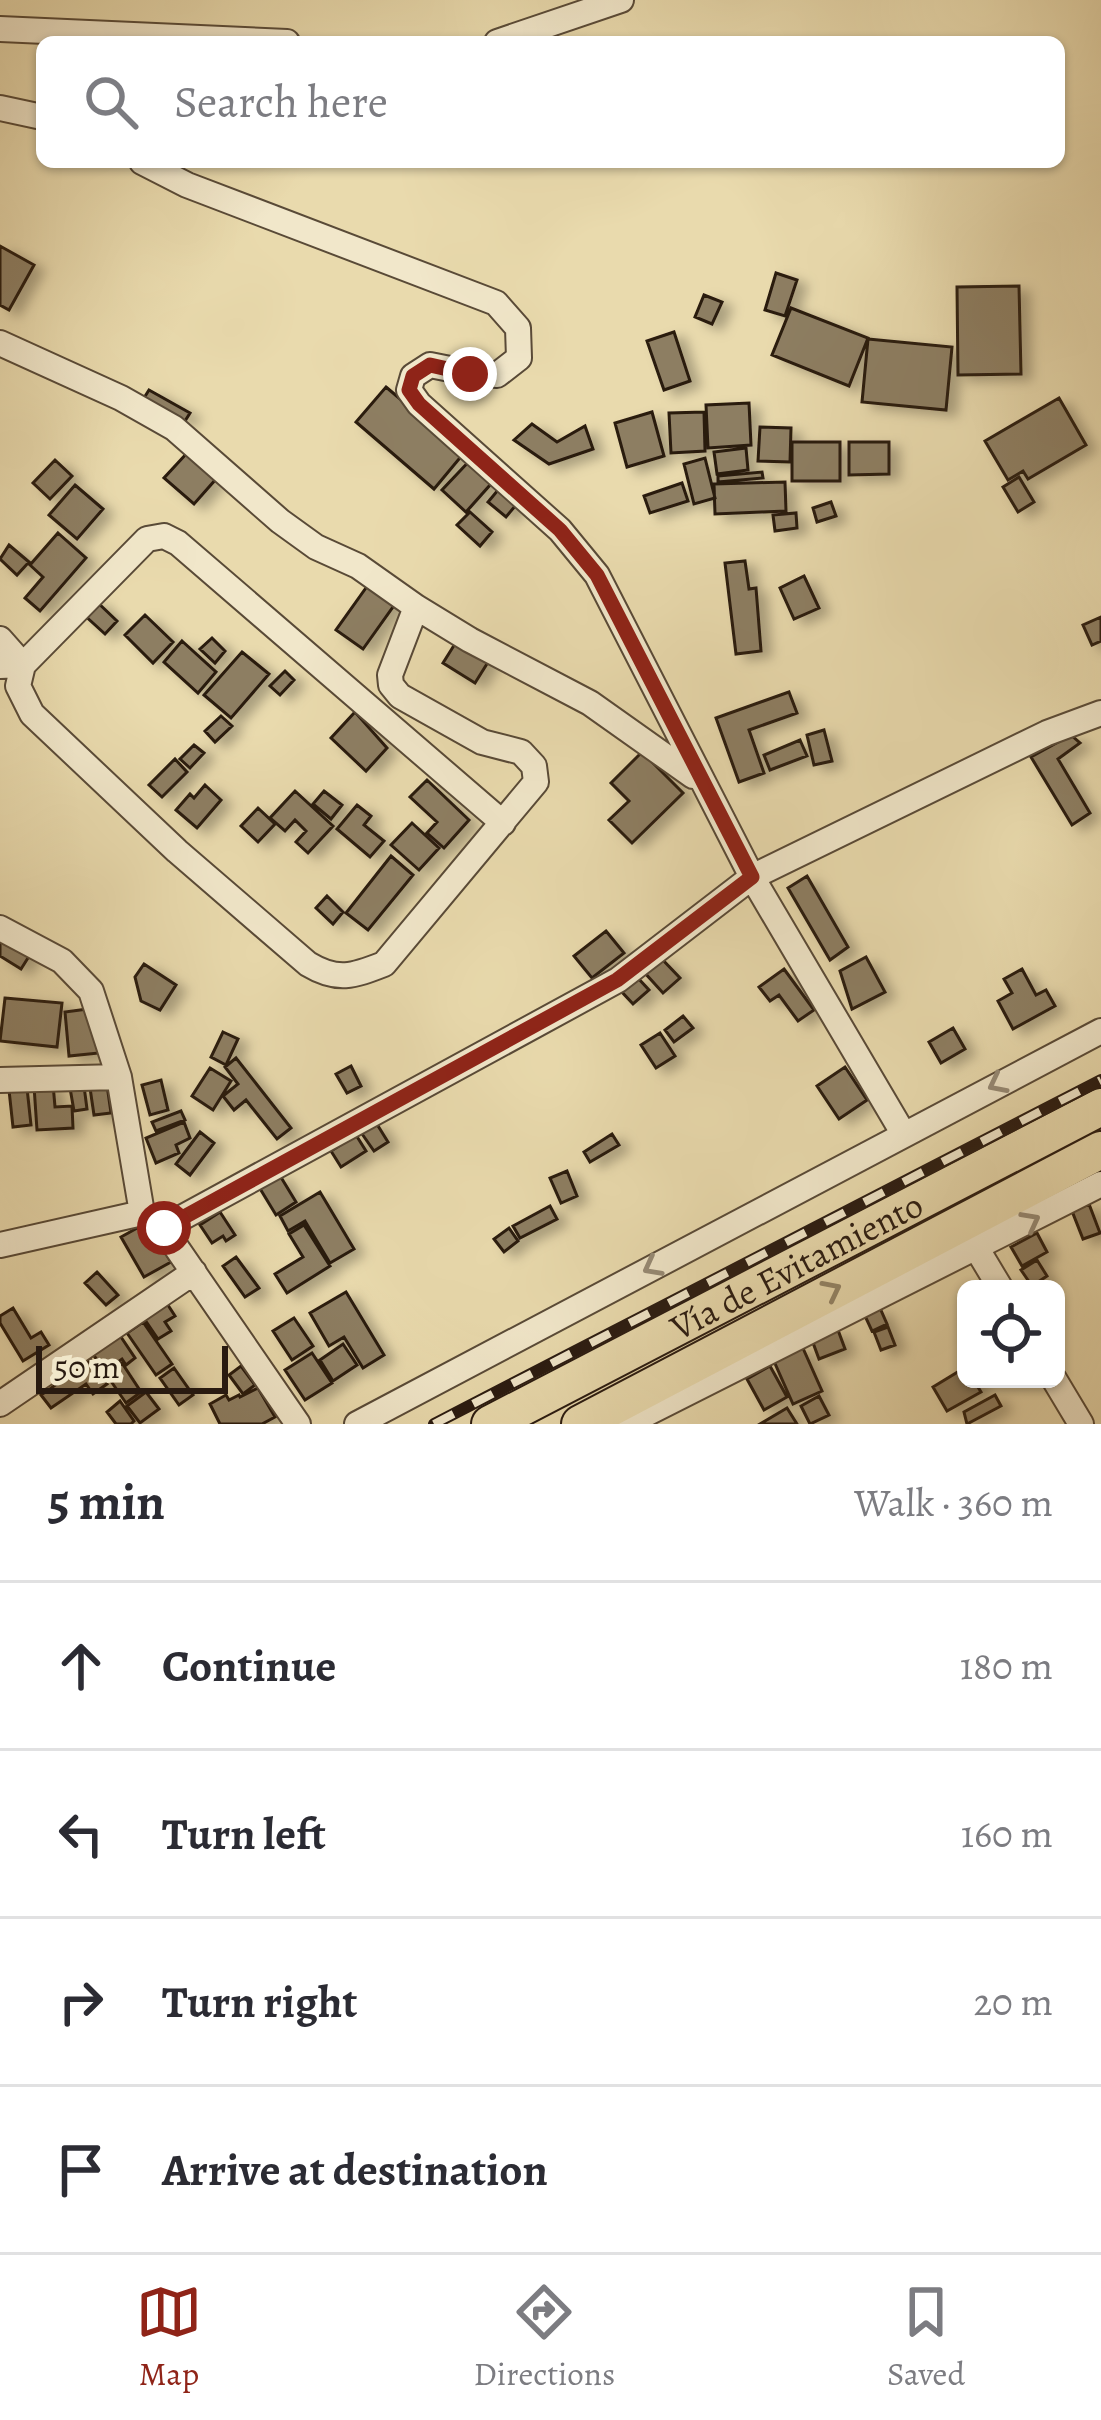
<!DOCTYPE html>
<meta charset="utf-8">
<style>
body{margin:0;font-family:Alegreya,serif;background:#f7f7f7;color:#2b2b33}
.controls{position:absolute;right:36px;bottom:36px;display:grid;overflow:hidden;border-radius:18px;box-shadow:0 3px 9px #0004}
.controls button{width:108px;height:108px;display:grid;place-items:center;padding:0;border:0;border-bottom:3px solid #e1e1e2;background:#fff;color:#2b2b33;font:60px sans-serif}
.scale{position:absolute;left:36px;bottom:30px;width:192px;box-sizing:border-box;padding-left:12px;border:6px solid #291a10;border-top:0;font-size:33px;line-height:42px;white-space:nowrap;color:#291a10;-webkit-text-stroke:9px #f1e7ca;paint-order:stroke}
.stop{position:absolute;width:36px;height:36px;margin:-27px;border:9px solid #8f2418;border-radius:50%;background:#fff}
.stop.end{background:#8f2418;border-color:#fff;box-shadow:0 3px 12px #0008}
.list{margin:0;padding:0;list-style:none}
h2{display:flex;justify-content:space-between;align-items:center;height:156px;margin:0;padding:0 48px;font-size:51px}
h2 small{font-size:39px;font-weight:400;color:#7c7c81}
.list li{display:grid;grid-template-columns:78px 1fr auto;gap:36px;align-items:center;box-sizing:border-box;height:168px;padding:0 48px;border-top:3px solid #e1e1e2}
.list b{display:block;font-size:45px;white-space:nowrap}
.list em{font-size:39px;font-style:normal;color:#7c7c81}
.icon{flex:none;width:66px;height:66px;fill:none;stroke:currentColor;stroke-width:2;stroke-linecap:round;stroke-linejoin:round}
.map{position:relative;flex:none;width:1101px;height:1424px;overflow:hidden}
.search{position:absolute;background:#fff;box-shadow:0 3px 9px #0004;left:36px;right:36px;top:36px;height:132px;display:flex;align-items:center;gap:30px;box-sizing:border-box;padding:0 42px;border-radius:18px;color:#7c7c81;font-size:45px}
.sheet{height:828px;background:#fff}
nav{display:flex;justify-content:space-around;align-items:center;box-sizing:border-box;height:168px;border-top:3px solid #e1e1e2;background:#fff;font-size:33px;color:#7c7c81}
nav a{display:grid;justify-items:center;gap:6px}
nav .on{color:#8f2418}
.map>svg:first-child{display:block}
.building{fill:#8d7e62;stroke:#291a10;stroke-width:3;filter:url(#shadow)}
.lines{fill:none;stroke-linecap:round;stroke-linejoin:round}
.minor-casing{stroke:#594a37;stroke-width:28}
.highway-casing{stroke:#291a10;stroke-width:40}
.minor{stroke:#f1e7ca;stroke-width:24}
.highway{stroke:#e9daad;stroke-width:36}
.rail-casing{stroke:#291a10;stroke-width:12}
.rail{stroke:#f1e7ca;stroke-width:8;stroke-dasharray:22;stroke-linecap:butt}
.oneway{stroke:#978b76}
.oneway2{stroke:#938466}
.route{stroke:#8f2418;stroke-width:15}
.labels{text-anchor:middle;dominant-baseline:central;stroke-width:9;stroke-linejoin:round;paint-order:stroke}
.street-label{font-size:36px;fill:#291a10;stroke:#f1e7ca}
</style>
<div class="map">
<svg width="1101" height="1424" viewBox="0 0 1101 1424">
<defs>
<filter id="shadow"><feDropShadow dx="10" dy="5.5" stdDeviation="6" flood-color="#0004"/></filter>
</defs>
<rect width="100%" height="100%" fill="#e9daad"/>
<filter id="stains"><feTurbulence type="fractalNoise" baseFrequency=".00167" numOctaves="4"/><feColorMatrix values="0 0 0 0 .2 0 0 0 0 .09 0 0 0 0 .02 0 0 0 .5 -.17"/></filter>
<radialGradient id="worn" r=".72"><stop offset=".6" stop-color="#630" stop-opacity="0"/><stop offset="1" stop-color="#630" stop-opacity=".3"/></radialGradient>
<path class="building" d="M0 246 34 265 9 310 0 305Z
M776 273 797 280 785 316 765 310Z
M1019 286 1021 374 958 375 957 287Z
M704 295 722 302 712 324 695 317Z
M791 308 868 338 849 386 772 355Z
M674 332 690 381 664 390 647 341Z
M868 339 952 347 946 410 862 402Z
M386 387 464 453 434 489 356 422Z
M149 390 190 413 185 421 144 398Z
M1059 398 1086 445 1028 479 1023 471 1008 480 985 441Z
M749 403 751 445 708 448 706 405Z
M652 412 664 456 627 467 615 423Z
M704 412 705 451 671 453 669 413Z
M532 424 557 442 585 426 593 449 549 464 514 440Z
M760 427 791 428 790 462 758 461Z
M792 442H840V481H792Z
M849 442H889V474L849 475Z
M746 448 748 470 717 474 714 452Z
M187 453 216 479 194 504 164 478Z
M475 455 498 476 466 512 442 490Z
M705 458 715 498 694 504 684 464Z
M55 460 72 476 50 499 33 483Z
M762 472 763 478 718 482V476Z
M1019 477 1034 502 1018 512 1003 487Z
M785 482 786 511 715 514 714 484Z
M682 483 688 501 650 513 644 496Z
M503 484 521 499 506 517 488 502Z
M75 485 103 509 77 539 49 515Z
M831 502 836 516 817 522 813 508Z
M470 512 492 532 480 546 457 525Z
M796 513 797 528 775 531 773 515Z
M58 533 86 558 40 611 25 598 43 577 30 565Z
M9 545 29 562 17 575 0 559Z
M745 561 749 589 756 588 761 651 736 654 725 563Z
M804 576 819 608 794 619 780 588Z
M373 578 400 597 363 649 336 630Z
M95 600 117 621 105 634 82 613Z
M145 615 173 642 153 663 125 635Z
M1101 617V641L1092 645 1083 625Z
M212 638 225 651 215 663 200 649Z
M458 639 490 659 475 683 443 663Z
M182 641 216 672 198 693 164 662Z
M242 652 269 674 231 718 204 695Z
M285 671 294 680 280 695 270 686Z
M789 692 797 713 749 730 764 773 739 782 716 718Z
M355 712 387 748 366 771 331 738Z
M221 716 232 726 215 742 205 731Z
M824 730 832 761 814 765 807 735Z
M1071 735 1080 743 1058 759 1090 813 1072 825 1031 757Z
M800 740 807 756 770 770 764 755Z
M194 745 204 753 190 768 180 759Z
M642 752 683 793 632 843 609 820 629 801 611 783Z
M175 759 187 772 162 797 149 785Z
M427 780 469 820 444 848 427 833 437 822 410 797Z
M205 785 221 800 197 828 176 810 190 794 194 798Z
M295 791 333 826 308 853 296 842 306 831 295 820 285 831 270 818Z
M324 791 342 805 331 819 313 804Z
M357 805 371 816 364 825 384 841 370 857 337 829Z
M258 808 275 824 258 842 241 826Z
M412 823 439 848 419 870 391 845Z
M391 856 413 875 368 930 346 913Z
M807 876 848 947 830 960 788 888Z
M327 896 343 912 333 924 316 908Z
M0 929 33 950 21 969 0 956Z
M606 931 624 953 592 978 574 956Z
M660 957 680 978 663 993 644 972Z
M866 957 885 992 852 1009 840 971Z
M144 964 176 985 160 1010 141 1001 135 977Z
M784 969 814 1010 798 1021 779 995 770 1001 759 987Z
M1022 969 1036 995 1046 990 1055 1006 1013 1029 998 1001 1012 993 1004 979Z
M637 977 649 990 633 1004 621 991Z
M5 998 62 1003 57 1047 0 1041Z
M95 1008 99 1053 69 1056 65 1012Z
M683 1016 693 1028 674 1042 665 1030Z
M953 1028 965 1049 941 1063 929 1042Z
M223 1032 238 1039 226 1065 211 1057Z
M660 1033 675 1056 656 1068 641 1045Z
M236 1058 291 1128 277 1139 246 1100 234 1110 223 1096 238 1084 225 1067Z
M351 1066 361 1086 347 1093 336 1074Z
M845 1067 867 1100 839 1119 817 1086Z
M210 1068 231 1081 213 1110 192 1096Z
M161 1080 168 1110 150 1115 142 1085Z
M53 1084 55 1107 72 1106 73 1128 37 1130 34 1086Z
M107 1085 111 1113 94 1115 90 1088Z
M84 1086 87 1109 74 1111 70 1088Z
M27 1088 31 1125 13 1127 9 1090Z
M181 1111 185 1120 156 1131 152 1122Z
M375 1121 388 1142 374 1151 360 1131Z
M184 1122 190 1138 176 1145 179 1153 156 1163 146 1138Z
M200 1132 214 1143 190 1175 176 1164Z
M612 1134 619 1145 590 1162 584 1152Z
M356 1135 366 1151 341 1167 331 1151Z
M567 1171 577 1196 561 1203 550 1178Z
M279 1174 296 1202 276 1215 259 1187Z
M320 1192 354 1249 330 1263 305 1221 288 1231 280 1216Z
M1089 1204 1100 1233 1083 1239 1072 1211Z
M550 1206 557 1219 520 1238 513 1226Z
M220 1212 235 1235 226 1241 223 1236 212 1243 200 1225Z
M148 1222 171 1262 144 1277 121 1237Z
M304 1225 330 1266 287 1293 275 1274 303 1257 289 1234Z
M509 1228 518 1241 504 1252 494 1239Z
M1037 1233 1047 1252 1022 1266 1011 1247Z
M236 1257 259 1288 245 1297 223 1266Z
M1037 1260 1047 1276 1032 1286 1021 1270Z
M97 1272 118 1295 106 1305 85 1283Z
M346 1292 384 1355 363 1368 344 1337 329 1346 310 1313Z
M166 1302 175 1316 165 1322 171 1331 158 1339 143 1317Z
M13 1308 31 1338 41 1332 49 1345 23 1361 0 1323V1316Z
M880 1308 887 1324 872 1331 865 1316Z
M294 1318 313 1346 292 1360 273 1331Z
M143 1322 172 1364 156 1375 127 1333Z
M888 1327 895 1345 881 1350 874 1332Z
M838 1330 845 1349 819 1359 812 1340Z
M119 1334 135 1358 126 1365 122 1359 105 1371 92 1353Z
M343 1344 357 1365 333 1381 320 1360Z
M802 1346 822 1391 793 1404 773 1359Z
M312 1353 332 1383 305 1400 285 1370Z
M91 1360 107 1384 93 1394 86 1384 51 1408 41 1395Z
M122 1363 141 1392 126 1403 106 1374Z
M241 1366 255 1385 243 1394 229 1375Z
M770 1366 787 1397 764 1410 747 1379Z
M966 1367V1379H973L981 1392 947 1411 933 1387Z
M174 1368 193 1395 179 1405 160 1378Z
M258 1388 275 1417 262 1424H220L210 1404 226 1395 229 1400 239 1395 240 1397Z
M146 1392 159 1409 140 1423 127 1406Z
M995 1395 1001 1406 967 1424 964 1412Z
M819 1396 829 1415 810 1424 801 1406Z
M120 1401 134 1421 131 1424H116L107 1412Z
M787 1408 797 1424H760Z"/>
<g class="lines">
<g class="minor-casing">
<path id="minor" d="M0 29 287 42
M497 42 621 0
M0 108 42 117
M142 162 187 185 496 303 518 328 519 358 497 375 470 373 430 365 413 376 409 390 419 404 560 530 597 575 752 877 903 1133
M0 343 121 398 174 428 280 521 316 547 358 566 416 607
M0 639 23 665 18 686 32 714 177 851 308 964C338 982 353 976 384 964L536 782 534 766 521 752 482 742 400 696 391 685 390 675 416 607 470 640 590 703 693 776
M0 666 23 665 147 539 164 536 178 543 503 823
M0 928 62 961 91 991 119 1077 142 1213 163 1228 298 1424
M0 1080 119 1077
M163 1228 618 980 752 877 1047 733 1101 713
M0 1245 142 1213
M977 1249 1001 1289
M1054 1379 1081 1424
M0 1404 194 1272
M357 1424 1101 1031
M626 1424 1101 1184"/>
</g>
<g class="highway-casing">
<g id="highway">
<path id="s1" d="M490 1424 1101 1107"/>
<path d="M580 1424 1101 1150"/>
</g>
</g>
<use href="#minor" class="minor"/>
<use href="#highway" class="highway"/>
<g class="rail-casing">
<path id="rail" d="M434 1424 1101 1080"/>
</g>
<use href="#rail" class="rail"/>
</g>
<defs><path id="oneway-chevron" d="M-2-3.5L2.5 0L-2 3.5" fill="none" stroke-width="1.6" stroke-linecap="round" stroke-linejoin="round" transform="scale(3)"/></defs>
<g class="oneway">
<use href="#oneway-chevron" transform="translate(997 1084) rotate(153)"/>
<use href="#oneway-chevron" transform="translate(1031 1221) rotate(-28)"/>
<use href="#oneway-chevron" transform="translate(652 1267) rotate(152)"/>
</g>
<use class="oneway2" href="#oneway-chevron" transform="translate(832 1290) rotate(-27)"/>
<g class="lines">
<path class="route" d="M164 1228 617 980 752 877 597 575 560 530 419 404 409 390 413 376 430 365 470 374"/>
</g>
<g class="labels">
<g class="street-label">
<text stroke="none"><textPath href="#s1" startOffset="345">Vía de Evitamiento</textPath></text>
</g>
</g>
<rect width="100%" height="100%" filter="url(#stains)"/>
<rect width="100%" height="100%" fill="url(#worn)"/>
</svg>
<div class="controls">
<button><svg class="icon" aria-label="locate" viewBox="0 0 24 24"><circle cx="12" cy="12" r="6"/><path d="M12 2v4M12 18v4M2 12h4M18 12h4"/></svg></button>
</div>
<div class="scale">50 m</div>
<div class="stop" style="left:164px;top:1228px"></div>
<div class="stop end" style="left:470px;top:374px"></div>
<div class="search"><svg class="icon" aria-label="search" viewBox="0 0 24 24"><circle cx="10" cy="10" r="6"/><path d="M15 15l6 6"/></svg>Search here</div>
</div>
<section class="sheet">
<h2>5 min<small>Walk · 360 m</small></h2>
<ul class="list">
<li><svg class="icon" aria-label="ahead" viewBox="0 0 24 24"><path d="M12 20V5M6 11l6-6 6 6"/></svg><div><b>Continue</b></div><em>180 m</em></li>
<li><svg class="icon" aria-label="left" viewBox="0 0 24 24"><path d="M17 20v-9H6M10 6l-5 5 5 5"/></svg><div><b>Turn left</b></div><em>160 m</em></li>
<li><svg class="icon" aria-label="right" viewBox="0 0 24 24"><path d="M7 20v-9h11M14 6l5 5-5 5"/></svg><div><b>Turn right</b></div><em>20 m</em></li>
<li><svg class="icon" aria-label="arrive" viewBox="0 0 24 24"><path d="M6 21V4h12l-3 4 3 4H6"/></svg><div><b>Arrive at destination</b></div></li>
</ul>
</section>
<nav>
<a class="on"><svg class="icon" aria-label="map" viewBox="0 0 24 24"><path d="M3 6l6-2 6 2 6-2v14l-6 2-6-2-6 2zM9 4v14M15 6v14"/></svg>Map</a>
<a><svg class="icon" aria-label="directions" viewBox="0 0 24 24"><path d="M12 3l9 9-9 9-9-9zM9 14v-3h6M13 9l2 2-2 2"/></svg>Directions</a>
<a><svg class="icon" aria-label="saved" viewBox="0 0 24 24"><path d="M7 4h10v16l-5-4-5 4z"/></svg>Saved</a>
</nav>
